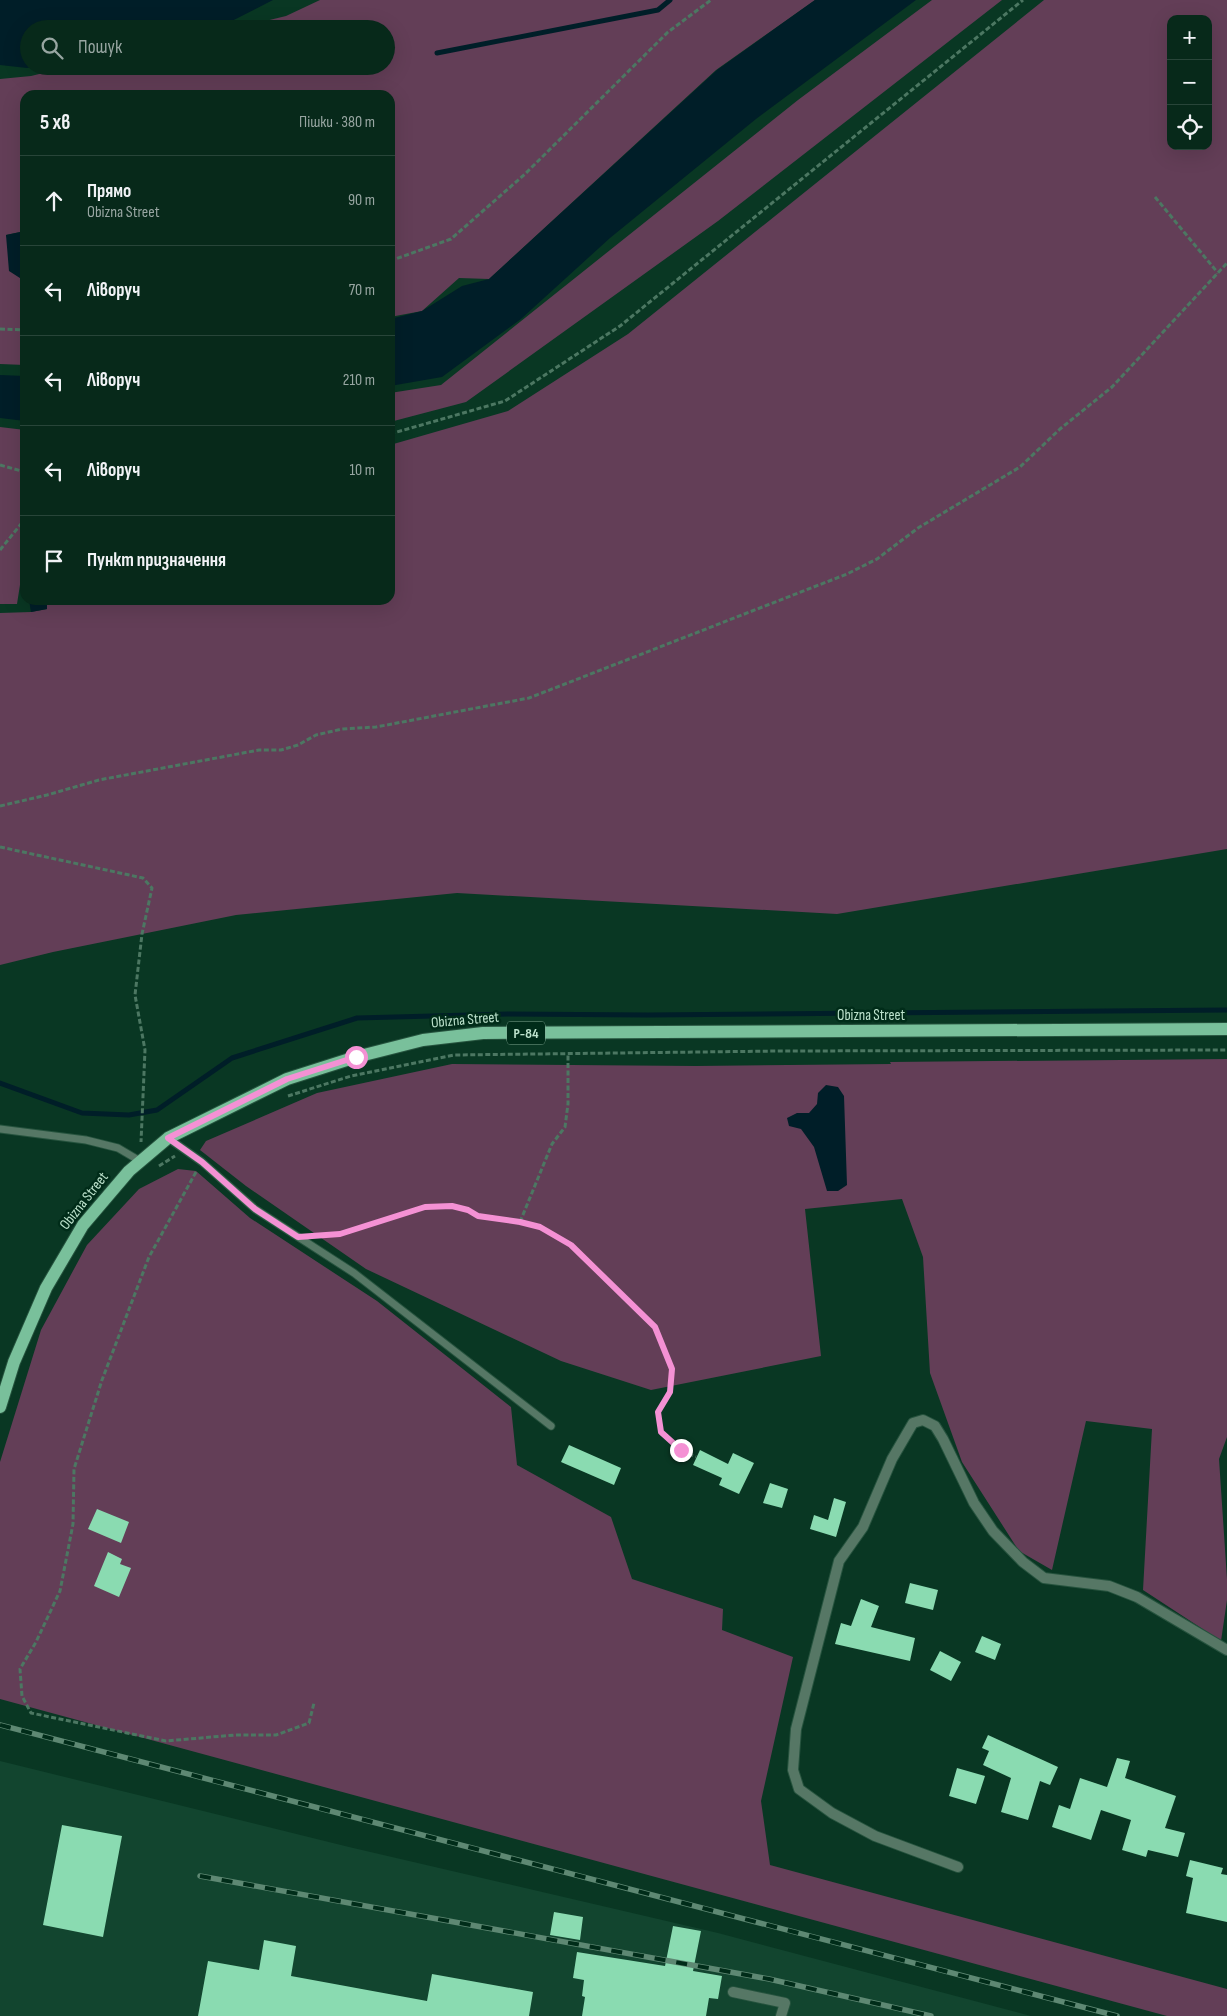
<!DOCTYPE html>
<html lang="uk">
<meta charset="utf-8">
<style>
body{margin:0;font-family:"Sofia Sans Condensed",sans-serif;background:#103123;color:#f1f3f6}
.controls{position:absolute;right:15px;top:15px;display:grid;overflow:hidden;border-radius:10px;box-shadow:0 5px 20px #0002}
.controls button{width:45px;height:45px;display:grid;place-items:center;padding:0;border:0;border-bottom:1px solid #284539;background:#07291a;color:#f1f3f6;font:25px sans-serif}
.stop{position:absolute;width:15px;height:15px;margin:-11px;border:4px solid #f491d4;border-radius:50%;background:#fff}
.stop.end{background:#f491d4;border-color:#fff;box-shadow:0 1px 5px #0008}
.list{margin:0;padding:0;list-style:none}
h2{display:flex;justify-content:space-between;align-items:center;height:65px;margin:0;padding:0 20px;font-size:21px}
h2 small{font-size:16px;font-weight:400;color:#98a6a2}
.list li{display:grid;grid-template-columns:32px 1fr auto;gap:15px;align-items:center;box-sizing:border-box;height:90px;padding:0 20px;border-top:1px solid #284539}
.list b{display:block;font-size:19px;white-space:nowrap}
.list p{margin:0;font-size:16px;white-space:nowrap;color:#98a6a2}
.list em{font-size:16px;font-style:normal;color:#98a6a2}
.icon{flex:none;width:28px;height:28px;fill:none;stroke:currentColor;stroke-width:2;stroke-linecap:round;stroke-linejoin:round}
.map{position:relative;flex:none;width:1227px;height:2016px;overflow:hidden}
.search{position:absolute;background:#07291a;box-shadow:0 5px 20px #0002;left:20px;top:20px;width:375px;height:55px;display:flex;align-items:center;gap:12px;box-sizing:border-box;padding:0 18px;border-radius:28px;color:#98a6a2;font-size:19px}
.panel{position:absolute;background:#07291a;box-shadow:0 5px 20px #0002;left:20px;top:90px;width:375px;height:515px;border-radius:15px}
.map>svg:first-child{display:block}
.built{fill:#12452f}
.green{fill:#633e57;fill-rule:evenodd}
.water{fill:#001e28}
.lines{fill:none;stroke-linecap:round;stroke-linejoin:round}
.stream{stroke:#001e28;stroke-width:5}
.building{fill:#8adbb1}
.lane-casing{stroke:#26533e;stroke-width:9}
.street-casing{stroke:#26533e;stroke-width:12}
.primary-casing{stroke:#26533e;stroke-width:14}
.path{stroke:#4c7762;stroke-width:3;stroke-dasharray:5 2.5;stroke-linecap:butt}
.lane{stroke:#567765;stroke-width:7}
.street{stroke:#567765;stroke-width:10}
.primary{stroke:#79c09b;stroke-width:12}
.rail-casing{stroke:#5e8873;stroke-width:5.5}
.rail{stroke:#002c19;stroke-width:4;stroke-dasharray:11;stroke-linecap:butt}
.route{stroke:#f491d4;stroke-width:6}
.labels{text-anchor:middle;dominant-baseline:central;stroke-width:5;stroke-linejoin:round;paint-order:stroke}
.shield{fill:#002c19;stroke:#84ac97;stroke-width:1}
.shield-label{font-size:14px;font-weight:bold;fill:#bde3cd}
.street-label{font-size:15px;fill:#bde3cd;stroke:#002c19}
</style>
<div class="map">
<svg width="1227" height="2016" viewBox="0 0 1227 2016">
<rect width="100%" height="100%" fill="#093723"/>
<path class="built" d="M0 1761 349 1847 718 1933 1031 2016H0Z"/>
<path class="green" d="M320 0H815L716 70 489 279 459 278 422 311 390 317V95H25V231L6 235 23 280 25 279V365L0 364V79L31 76 72 66H386V29H233L286 16Z
M932 0H1002L718 221 466 402 390 422V393L441 385 798 100Z
M1044 0H1227V849L837 914 457 893 236 915 53 952 0 965V613L31 612 47 609V600H390V445L508 411 628 334ZM1171 19H1208V146H1171Z
M0 427 25 430V553L17 604H0Z
M1227 1059V1437L1219 1459 1227 1579V1600L1221 1641 1143 1590 1152 1429 1086 1421 1052 1570 1019 1551 962 1462 930 1373 923 1257 902 1199 805 1209 821 1356 651 1390 561 1361 366 1269 246 1186 200 1150 206 1141 317 1093 452 1064 696 1066 891 1064 890 1062Z
M178 1169 196 1171 250 1218 377 1301 511 1407 517 1465 611 1517 632 1579 723 1609 722 1630 793 1657 761 1801 770 1865 1227 1989V2016H1167L0 1699V1462L41 1330 87 1245 139 1189Z"/>
<path class="water" d="M0 0H273L216 29H29V66H35L27 68 0 65Z
M815 0H916L756 119 610 238 521 319 442 377 390 386V319L422 311 462 286 489 279 717 70Z
M25 231V279L23 280 9 271 6 235Z
M0 375 25 376V421L0 418Z
M29 600H47V609L31 612Z
M826 1085 838 1087 844 1096 847 1185 838 1191H827L814 1147 801 1129 789 1126 787 1118 797 1113H809L817 1104 818 1093Z"/>
<g class="lines">
<path class="stream" d="M437 53 658 10 670 0
M0 1083 82 1113 129 1115 157 1110 232 1058 357 1018 508 1014 648 1015 1227 1010"/>
</g>
<path class="building" d="M569 1445 621 1468 614 1485 561 1462Z
M700 1450 728 1464 733 1453 754 1463 739 1494 719 1485 722 1478 693 1465Z
M770 1483 788 1489 782 1508 763 1503Z
M834 1498 846 1502 836 1537 810 1529 814 1515 828 1520Z
M97 1509 129 1522 121 1543 88 1529Z
M108 1552 122 1559 120 1564 131 1568 119 1597 94 1586Z
M910 1583 938 1590 933 1610 905 1603Z
M861 1599 879 1606 871 1627 915 1638 910 1661 835 1644 841 1623 851 1626Z
M982 1636 1001 1644 995 1660 975 1652Z
M940 1651 961 1662 951 1681 930 1670Z
M988 1735 1058 1767 1050 1785 1040 1781 1028 1820 1001 1812 1011 1778 983 1765 989 1751 982 1748Z
M1117 1758 1130 1761 1125 1778 1176 1796 1165 1828 1185 1833 1178 1857 1148 1850 1146 1857 1122 1850 1131 1820 1101 1810 1091 1840 1052 1827 1059 1805 1070 1809 1080 1778 1107 1787Z
M957 1768 985 1776 976 1804 949 1796Z
M62 1825 122 1836 103 1937 43 1925Z
M1190 1860 1223 1868 1221 1874 1227 1875V1922L1186 1913 1193 1878 1186 1876Z
M554 1912 583 1917 580 1940 550 1935Z
M673 1926 701 1931 693 1971 722 1976 718 1999 709 1998 706 2016H582L585 1997 582 1996 584 1980 573 1978 577 1952 665 1966Z
M264 1940 296 1946 291 1976 427 2001 432 1974 533 1992 529 2016H198L208 1961 259 1970Z"/>
<g class="lines">
<g class="lane-casing">
<path id="lane" d="M0 1129 86 1140 118 1148 140 1161
M168 1138 202 1162 255 1209 354 1273 551 1426"/>
</g>
<g class="street-casing">
<path id="street" d="M958 1867 875 1836 832 1813 799 1789 793 1770 796 1729 839 1561 863 1527 892 1459 913 1423 923 1420 935 1426 943 1439 974 1503 993 1531 1023 1562 1044 1578 1109 1586 1137 1597 1227 1650
M733 1992 785 2003 781 2016"/>
</g>
<g class="primary-casing">
<path id="primary" d="M0 1407 14 1362 46 1288 83 1225 129 1171 168 1138 287 1079 356 1057 423 1040 483 1033 1227 1029"/>
</g>
<path class="path" d="M1155 197 1218 273
M390 261 451 239 525 174 668 32 711 0
M0 329 25 330
M390 434 505 401 620 326 1023 0
M0 465 25 472
M0 550 25 519
M0 806 47 795 99 780 259 750H281L298 745 316 735 342 729 376 727 529 698 847 574 877 559 918 528 1020 467 1060 429 1112 387 1227 263
M0 847 143 878 152 888 142 934 135 995 145 1050 141 1142
M288 1096 351 1076 454 1055 780 1051 1227 1050
M159 1166 175 1156
M196 1172 149 1257 102 1380 74 1469 73 1524 60 1591 36 1642 20 1669 22 1696 31 1713 166 1741 235 1735H276L309 1723 314 1703
M520 1222 552 1144 565 1127 568 1104V1054
M316 1235 340 1234 425 1207 452 1205 468 1210 478 1216 520 1222 540 1227 571 1245 655 1327 672 1369 670 1392 658 1412 661 1432 681 1451 696 1457"/>
<use href="#lane" class="lane"/>
<use href="#street" class="street"/>
<use href="#primary" class="primary"/>
<g class="rail-casing">
<path id="rail" d="M0 1725 1117 2016
M200 1876 769 1979 931 2016"/>
</g>
<use href="#rail" class="rail"/>
</g>
<g class="lines">
<path class="route" d="M356 1057 287 1079 168 1138 202 1162 255 1209 298 1237 340 1234 425 1207 452 1206 468 1210 478 1216 520 1222 540 1227 571 1245 655 1327 672 1369 670 1392 658 1412 661 1432 681 1450"/>
</g>
<g class="labels">
<rect class="shield" x="507" y="1021.5" width="38" height="23" rx="4"/>
<g class="shield-label">
<text x="526" y="1033">Р-84</text>
</g>
<g class="street-label">
<text x="871" y="1015">Obizna Street</text>
<text transform="translate(465 1020) rotate(-5)">Obizna Street</text>
<text transform="translate(84 1201) rotate(-52)">Obizna Street</text>
</g>
</g>
</svg>
<div class="controls">
<button>+</button>
<button>−</button>
<button><svg class="icon" aria-label="locate" viewBox="0 0 24 24"><circle cx="12" cy="12" r="6"/><path d="M12 2v4M12 18v4M2 12h4M18 12h4"/></svg></button>
</div>
<div class="stop" style="left:356px;top:1057px"></div>
<div class="stop end" style="left:681px;top:1450px"></div>
<div class="search"><svg class="icon" aria-label="search" viewBox="0 0 24 24"><circle cx="10" cy="10" r="6"/><path d="M15 15l6 6"/></svg>Пошук</div>
<section class="panel">
<h2>5 хв<small>Пішки · 380 m</small></h2>
<ul class="list">
<li><svg class="icon" aria-label="ahead" viewBox="0 0 24 24"><path d="M12 20V5M6 11l6-6 6 6"/></svg><div><b>Прямо</b><p>Obizna Street</p></div><em>90 m</em></li>
<li><svg class="icon" aria-label="left" viewBox="0 0 24 24"><path d="M17 20v-9H6M10 6l-5 5 5 5"/></svg><div><b>Ліворуч</b></div><em>70 m</em></li>
<li><svg class="icon" aria-label="left" viewBox="0 0 24 24"><path d="M17 20v-9H6M10 6l-5 5 5 5"/></svg><div><b>Ліворуч</b></div><em>210 m</em></li>
<li><svg class="icon" aria-label="left" viewBox="0 0 24 24"><path d="M17 20v-9H6M10 6l-5 5 5 5"/></svg><div><b>Ліворуч</b></div><em>10 m</em></li>
<li><svg class="icon" aria-label="arrive" viewBox="0 0 24 24"><path d="M6 21V4h12l-3 4 3 4H6"/></svg><div><b>Пункт призначення</b></div></li>
</ul>
</section>
</div>
